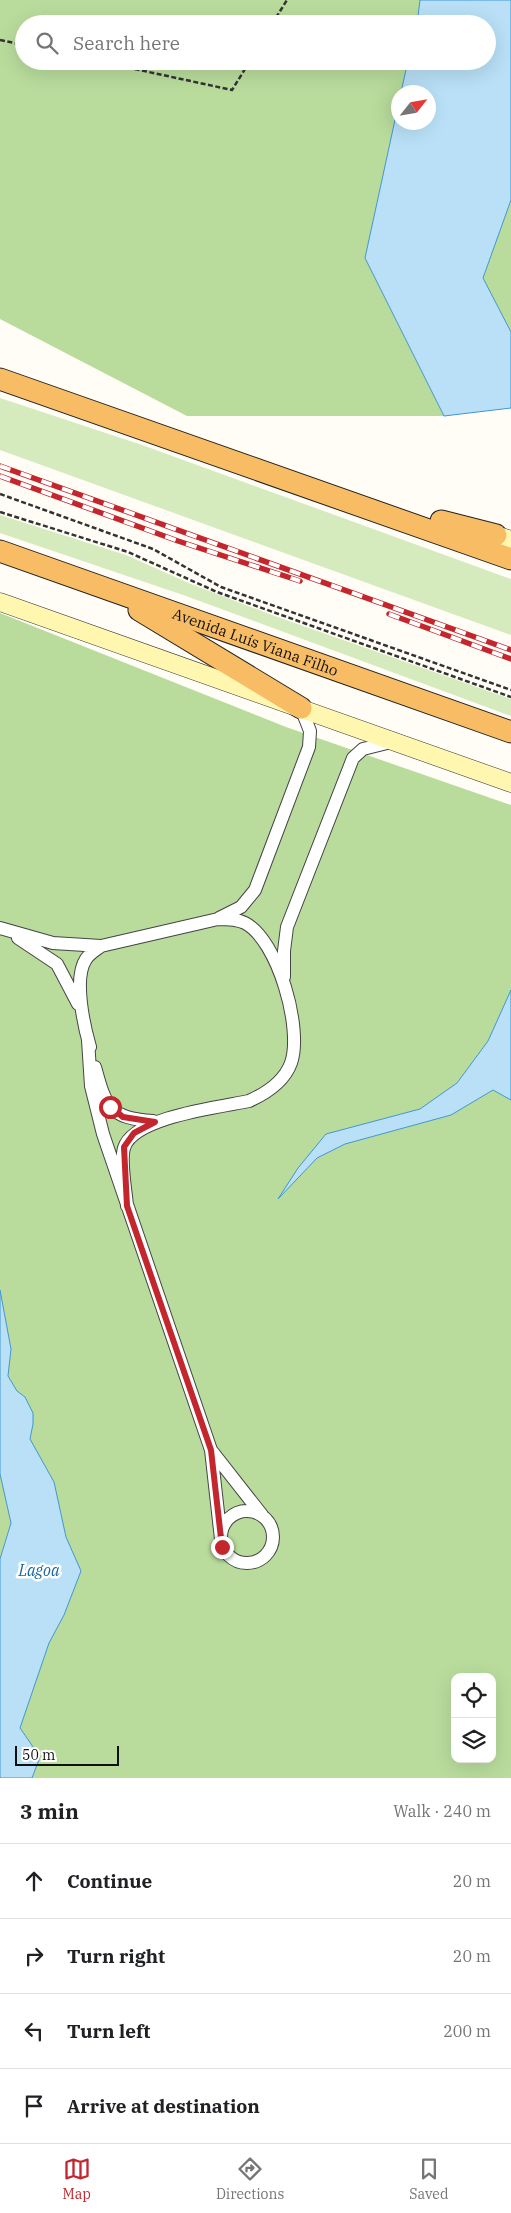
<!DOCTYPE html>
<meta charset="utf-8">
<style>
body{margin:0;font-family:"IBM Plex Serif",serif;background:#f2f2f2;color:#202124}
.controls{position:absolute;right:15px;bottom:15px;display:grid;overflow:hidden;border-radius:10px;box-shadow:0 5px 20px #0002}
.controls button{width:45px;height:45px;display:grid;place-items:center;padding:0;border:0;border-bottom:1px solid #e0e0e0;background:#fff;color:#202124;font:25px sans-serif}
.compass{position:absolute;left:391px;top:85px;width:45px;height:45px;border-radius:50%;background:#fff;box-shadow:0 5px 20px #0002;rotate:59deg}
.scale{position:absolute;left:15px;bottom:12px;width:104px;box-sizing:border-box;padding-left:5px;border:2px solid #111;border-top:0;font-size:14px;line-height:18px;white-space:nowrap;color:#111;-webkit-text-stroke:4px #fff;paint-order:stroke}
.stop{position:absolute;width:15px;height:15px;margin:-11px;border:4px solid #c4262e;border-radius:50%;background:#fff}
.stop.end{background:#c4262e;border-color:#fff;box-shadow:0 1px 5px #0008}
.list{margin:0;padding:0;list-style:none}
h2{display:flex;justify-content:space-between;align-items:center;height:65px;margin:0;padding:0 20px;font-size:21px}
h2 small{font-size:16px;font-weight:400;color:#757577}
.list li{display:grid;grid-template-columns:32px 1fr auto;gap:15px;align-items:center;box-sizing:border-box;height:75px;padding:0 20px;border-top:1px solid #e0e0e0}
.list b{display:block;font-size:19px;white-space:nowrap}
.list em{font-size:16px;font-style:normal;color:#757577}
.icon{flex:none;width:28px;height:28px;fill:none;stroke:currentColor;stroke-width:2;stroke-linecap:round;stroke-linejoin:round}
.map{position:relative;flex:none;width:511px;height:1778px;overflow:hidden}
.search{position:absolute;background:#fff;box-shadow:0 5px 20px #0002;left:15px;right:15px;top:15px;height:55px;display:flex;align-items:center;gap:12px;box-sizing:border-box;padding:0 18px;border-radius:28px;color:#757577;font-size:19px}
.sheet{height:365px;background:#fff}
nav{display:flex;justify-content:space-around;align-items:center;box-sizing:border-box;height:70px;border-top:1px solid #e0e0e0;background:#fff;font-size:14px;color:#757577}
nav a{display:grid;justify-items:center;gap:2px}
nav .on{color:#c4262e}
.map>svg:first-child{display:block}
.green{fill:#d5ebbd}
.forest{fill:#b9dc9c;fill-rule:evenodd}
.water{fill:#b9e0f7;stroke:#3f96cf}
.lines{fill:none;stroke-linecap:round;stroke-linejoin:round}
.minor-casing{stroke:#444;stroke-width:14}
.secondary-casing{stroke:#333;stroke-width:19}
.trunk-casing{stroke:#222;stroke-width:23}
.path{stroke:#333;stroke-width:2.5;stroke-dasharray:5 2.5;stroke-linecap:butt}
.minor{stroke:#fff;stroke-width:12}
.secondary{stroke:#fff6b0;stroke-width:18}
.trunk{stroke:#f7bc64;stroke-width:21}
.rail-casing{stroke:#c4262e;stroke-width:5.5}
.rail{stroke:#fff;stroke-width:4;stroke-dasharray:11;stroke-linecap:butt}
.route{stroke:#c4262e;stroke-width:6}
.labels{text-anchor:middle;dominant-baseline:central;stroke-width:5;stroke-linejoin:round;paint-order:stroke}
.street-label{font-size:15px;fill:#111;stroke:#fff}
.water-label{font-size:16px;font-style:italic;fill:#1768a6;stroke:#fff}
</style>
<div class="map">
<svg width="511" height="1778" viewBox="0 0 511 1778">
<rect width="100%" height="100%" fill="#fffdf5"/>
<path class="green" d="M0 398 142 445 511 579V635L0 450Z
M0 515 126 555 191 584 272 615 511 699V716L186 596 0 533Z"/>
<path class="forest" d="M0 0H420L417 24H24V61H408L401 92H398V106L365 258 444 416H187L0 319Z
M511 200V332L483 278Z
M0 613 286 727 511 805V990L488 1041 457 1083 420 1109 326 1134 280 1196 317 1158 345 1144 451 1115 493 1090 511 1100V1778H32L40 1757 20 1728 49 1643 64 1615 81 1571 66 1537 54 1482 30 1439 33 1424 25 1397 17 1391 8 1376 11 1349 0 1290ZM455 1677H492V1759H455Z
M0 1474 11 1523 0 1558Z"/>
<path class="water" d="M420 0H511V200L483 278 511 332V408L444 416 365 258 398 106V122H428V92H401L408 61H487V24H417Z
M511 990V1100L493 1090 451 1115 345 1144 317 1158 278 1199 298 1168 326 1134 420 1109 457 1083 488 1041Z
M0 1290 11 1349 8 1376 17 1391 25 1397 33 1413V1424L30 1439 54 1482 66 1537 81 1571 64 1615 49 1643 20 1728 40 1757 32 1778H0V1559L11 1523 0 1474Z"/>
<g class="lines">
<g class="minor-casing">
<path id="minor" d="M219 918 241 907 255 890 309 747 310 731 301 708
M0 928 53 943 101 946 218 919C227 919 237 919 245 923 278 940 303 1029 291 1063 284 1082 267 1093 249 1101 220 1107 133 1117 124 1148 120 1162 126 1191 127 1206
M18 938 57 964 78 1004
M284 977V951L287 927 353 758 363 749 391 742
M88 1040 91 1086 103 1134 211 1450 221 1539
M90 1047C84 1026 73 978 86 959 90 953 96 950 101 946
M95 1067C106 1107 109 1118 153 1121
M211 1450 262 1515
M221 1537a26 26 0 1 1 52 0a26 26 0 1 1-52 0Z"/>
</g>
<g class="secondary-casing">
<path id="secondary" d="M496 535 511 540
M0 602 511 783"/>
</g>
<g class="trunk-casing">
<g id="trunk">
<path d="M0 379 511 559"/>
<path d="M441 521 496 535"/>
<path id="s1" d="M0 551 511 732"/>
<path d="M139 610 301 708"/>
</g>
</g>
<path class="path" d="M272 24 287 0
M0 40 24 45
M98 61 232 90 250 61
M0 494 153 549 221 587 511 690
M0 512 128 552 217 592 511 697"/>
<use href="#minor" class="minor"/>
<use href="#secondary" class="secondary"/>
<use href="#trunk" class="trunk"/>
<g class="rail-casing">
<path id="rail" d="M0 466 511 650
M0 476 178 541 300 581
M389 614 511 659"/>
</g>
<use href="#rail" class="rail"/>
</g>
<g class="lines">
<path class="route" d="M110 1107 123 1117 155 1122 134 1133 124 1147 127 1206 211 1450 222 1547"/>
</g>
<g class="labels">
<g class="street-label">
<text stroke="none"><textPath href="#s1" startOffset="271">Avenida Luís Viana Filho</textPath></text>
</g>
<g class="water-label">
<text x="39" y="1570">Lagoa</text>
</g>
</g>
</svg>
<div class="controls">
<button><svg class="icon" aria-label="locate" viewBox="0 0 24 24"><circle cx="12" cy="12" r="6"/><path d="M12 2v4M12 18v4M2 12h4M18 12h4"/></svg></button>
<button><svg class="icon" aria-label="layers" viewBox="0 0 24 24"><path d="M12 4l9 5-9 5-9-5zM3 14l9 5 9-5"/></svg></button>
</div>
<svg class="compass" viewBox="-18 -18 36 36"><path d="M0-13l5 13h-10z" fill="#e53935"/><path d="M0 13l5-13h-10z" fill="#757577"/></svg>
<div class="scale">50 m</div>
<div class="stop" style="left:110px;top:1107px"></div>
<div class="stop end" style="left:222px;top:1547px"></div>
<div class="search"><svg class="icon" aria-label="search" viewBox="0 0 24 24"><circle cx="10" cy="10" r="6"/><path d="M15 15l6 6"/></svg>Search here</div>
</div>
<section class="sheet">
<h2>3 min<small>Walk · 240 m</small></h2>
<ul class="list">
<li><svg class="icon" aria-label="ahead" viewBox="0 0 24 24"><path d="M12 20V5M6 11l6-6 6 6"/></svg><div><b>Continue</b></div><em>20 m</em></li>
<li><svg class="icon" aria-label="right" viewBox="0 0 24 24"><path d="M7 20v-9h11M14 6l5 5-5 5"/></svg><div><b>Turn right</b></div><em>20 m</em></li>
<li><svg class="icon" aria-label="left" viewBox="0 0 24 24"><path d="M17 20v-9H6M10 6l-5 5 5 5"/></svg><div><b>Turn left</b></div><em>200 m</em></li>
<li><svg class="icon" aria-label="arrive" viewBox="0 0 24 24"><path d="M6 21V4h12l-3 4 3 4H6"/></svg><div><b>Arrive at destination</b></div></li>
</ul>
</section>
<nav>
<a class="on"><svg class="icon" aria-label="map" viewBox="0 0 24 24"><path d="M3 6l6-2 6 2 6-2v14l-6 2-6-2-6 2zM9 4v14M15 6v14"/></svg>Map</a>
<a><svg class="icon" aria-label="directions" viewBox="0 0 24 24"><path d="M12 3l9 9-9 9-9-9zM9 14v-3h6M13 9l2 2-2 2"/></svg>Directions</a>
<a><svg class="icon" aria-label="saved" viewBox="0 0 24 24"><path d="M7 4h10v16l-5-4-5 4z"/></svg>Saved</a>
</nav>
